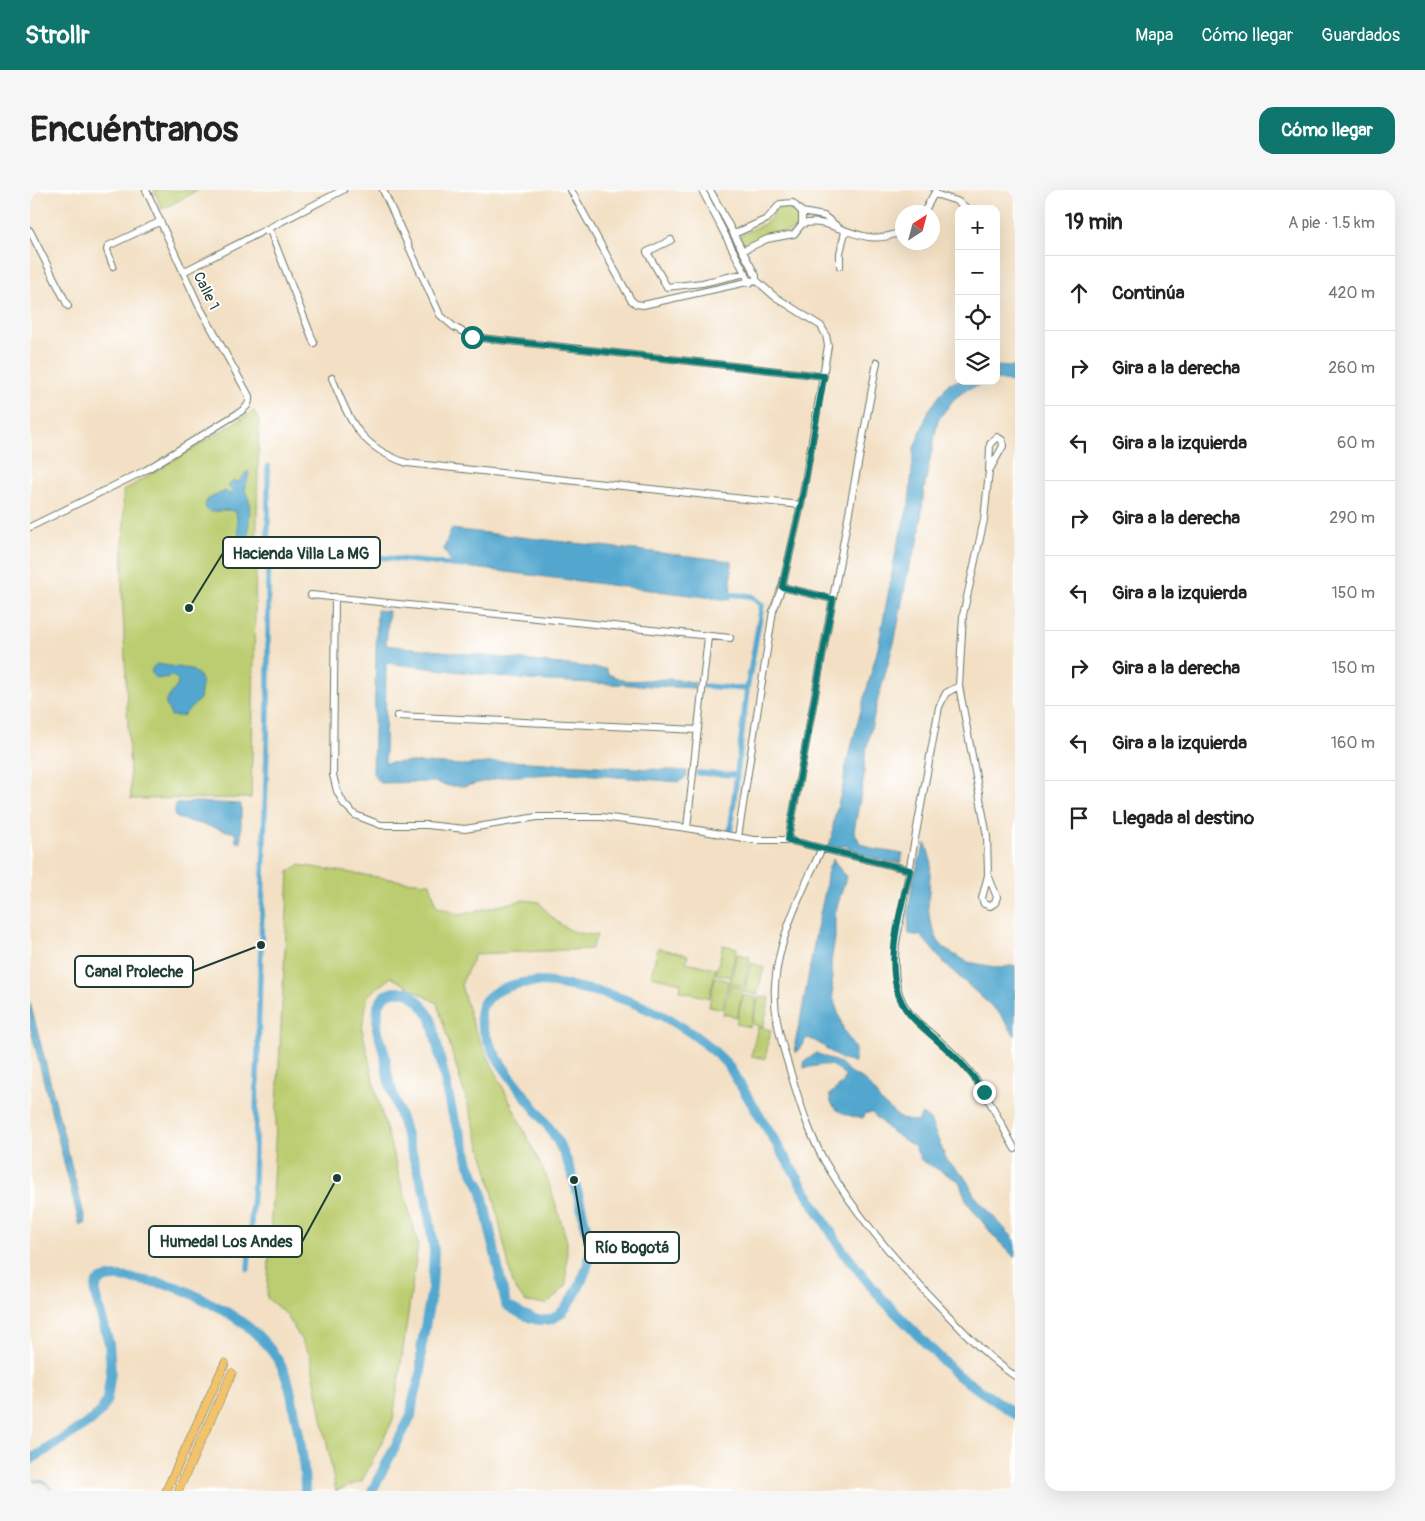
<!DOCTYPE html>
<html lang="es">
<meta charset="utf-8">
<style>
body{margin:0;font-family:Pangolin,sans-serif;background:#f6f6f6;color:#222}
.controls{position:absolute;right:15px;top:15px;display:grid;overflow:hidden;border-radius:10px;box-shadow:0 5px 20px #0002}
.controls button{width:45px;height:45px;display:grid;place-items:center;padding:0;border:0;border-bottom:1px solid #e0e0e0;background:#fff;color:#222;font:25px sans-serif}
.compass{position:absolute;left:865px;top:15px;width:45px;height:45px;border-radius:50%;background:#fff;box-shadow:0 5px 20px #0002;rotate:36deg}
.stop{position:absolute;width:15px;height:15px;margin:-11px;border:4px solid #0f766e;border-radius:50%;background:#fff}
.stop.end{background:#0f766e;border-color:#fff;box-shadow:0 1px 5px #0008}
.list{margin:0;padding:0;list-style:none}
h2{display:flex;justify-content:space-between;align-items:center;height:65px;margin:0;padding:0 20px;font-size:21px}
h2 small{font-size:16px;font-weight:400;color:#767676}
.list li{display:grid;grid-template-columns:32px 1fr auto;gap:15px;align-items:center;box-sizing:border-box;height:75px;padding:0 20px;border-top:1px solid #e0e0e0}
.list b{display:block;font-size:19px;white-space:nowrap}
.list em{font-size:16px;font-style:normal;color:#767676}
.icon{flex:none;width:28px;height:28px;fill:none;stroke:currentColor;stroke-width:2;stroke-linecap:round;stroke-linejoin:round}
.map{position:relative;flex:none;width:985px;height:1301px;overflow:hidden;border-radius:15px}
header{display:flex;align-items:center;gap:30px;box-sizing:border-box;height:70px;padding:0 25px;background:#0f766e;color:#fff}
header strong{font-size:24px}
nav{display:flex;gap:28px;margin-inline-start:auto;font-size:18px}
.intro{display:flex;align-items:center;justify-content:space-between;box-sizing:border-box;height:120px;padding:0 30px}
h1{margin:0;font-size:35px}
.button{padding:12px 22px;border-radius:15px;background:#0f766e;color:#fff;font-size:18px;font-weight:700}
main{display:flex;gap:30px;padding:0 30px}
aside{flex:1;background:#fff;border-radius:15px;box-shadow:0 5px 20px #0002}
.map>svg:first-child{display:block}
.green{fill:#bbcd70;stroke:#6d8552}
.water{fill:#53a7cf;stroke:#397282}
.lines{fill:none;stroke-linecap:round;stroke-linejoin:round}
.stream{stroke:#53a7cf;stroke-width:2}
.canal{stroke:#53a7cf;stroke-width:5.5}
.river{stroke:#53a7cf;stroke-width:10}
.minor-casing{stroke:#697666;stroke-width:8}
.major-casing{stroke:#697666;stroke-width:9}
.minor{stroke:#fff;stroke-width:6}
.major{stroke:#f2c36a;stroke-width:8}
.route{stroke:#0f766e;stroke-width:6}
.labels{text-anchor:middle;dominant-baseline:central;stroke-width:4;stroke-linejoin:round;paint-order:stroke}
.street-label{font-size:15px;fill:#1f3d34;stroke:#fff}
.leader{fill:none;stroke:#1f3d34;stroke-width:2}
.callout-dot{fill:#1f3d34;stroke:#fff;stroke-width:2}
.callout{fill:#fff;stroke:#1f3d34;stroke-width:2}
.callout-label{font-size:16px;text-anchor:middle;font-weight:bold;fill:#1f3d34}
</style>
<header>
<strong>Strollr</strong>
<nav><a>Mapa</a><a>Cómo llegar</a><a>Guardados</a></nav>
</header>
<div class="intro"><h1>Encuéntranos</h1><a class="button">Cómo llegar</a></div>
<main>
<div class="map">
<svg width="985" height="1301" viewBox="0 0 985 1301">
<rect width="100%" height="100%" fill="#fff"/>
<filter id="ink" filterUnits="userSpaceOnUse"><feTurbulence type="fractalNoise" baseFrequency=".02" numOctaves="2"/><feDisplacementMap in="SourceGraphic" scale="10" xChannelSelector="R" yChannelSelector="G"/><feConvolveMatrix kernelMatrix="1 2 1 2 8 2 1 2 1" color-interpolation-filters="sRGB"/></filter>
<filter id="wash" filterUnits="userSpaceOnUse"><feTurbulence type="fractalNoise" baseFrequency=".0096" numOctaves="4" result="noise"/><feDisplacementMap in="SourceGraphic" scale="20" xChannelSelector="R" yChannelSelector="G"/><feGaussianBlur stdDeviation="1.12" result="paint"/><feColorMatrix in="noise" values="0 0 0 0 0 0 0 0 0 0 0 0 0 0 0 0 0 1.4 0 .05"/><feComposite in="paint" operator="in"/></filter>
<g filter="url(#wash)">
<rect width="100%" height="100%" fill="#f3e0c4"/>
<path class="green" d="M124 0H169L132 19Z
M756 16C762 17 767 18 769 25 775 43 751 42 741 45 732 48 723 53 715 57L709 46 736 33 749 18Z
M224 221 229 231 221 608 101 609 92 397 94 332 93 301Z
M269 675 373 691 400 693 406 716 429 725 494 710 509 712C526 734 538 744 567 745L561 759 445 764 431 795 444 838 518 990 537 1051 536 1096 517 1114 495 1112 483 1095 458 982 407 813 361 787 338 805 332 839 346 902 388 1054 363 1230 332 1291 306 1301 280 1165 256 1124 237 1108 259 681Z
M693 755 707 758 700 787 686 784Z
M628 758 658 765 656 772 686 779 679 808 650 801 651 793 621 786Z
M707 764 720 767 714 796 700 793Z
M721 773 734 777 727 805 714 802Z
M685 787 699 791 692 819 679 816Z
M700 795 713 798 707 827 693 824Z
M713 805 727 808 720 837 706 834Z
M729 806 740 808 733 837 722 834Z
M728 837 741 840 735 869 721 866Z"/>
<path class="water" d="M966 176 985 177V192L966 190Z
M929 191H960L936 200 924 209 908 230 894 299 889 349 879 376 865 449 848 509 835 565 834 587 824 641 830 653 843 659 873 664 870 673C850 671 831 666 814 655L808 660 798 657C803 647 802 640 804 630 808 612 814 598 815 579L848 458 867 356 879 314 884 258 899 220 919 193Z
M217 281 219 283 215 300 220 313 217 367 211 364 206 322 199 320 181 322 176 319 175 314 178 309 195 301 201 305 202 301 198 296 204 291 209 292Z
M421 339 702 371 700 410 428 376 420 370 414 359Z
M347 420 359 421 356 455 576 479 578 484 595 491 640 489 665 492 664 498 499 490 356 473 355 573 378 572 433 575 481 571 657 581V586L649 592 539 583 473 587 436 596H419L404 592 350 593 343 583Z
M127 474 160 479 169 485 172 494 170 509 153 526H141L135 512 147 496 148 490 143 486 127 489 121 482 123 477Z
M165 612 211 614V652H206L205 643 147 628 144 625 146 614Z
M896 653 901 671 898 716 900 731 908 751 916 760 938 772 970 778 985 775V846L969 823 915 774 891 746 879 744C876 717 884 678 896 653Z
M803 669 816 687 805 724V748L801 772 803 807 814 841 825 859V872C805 872 796 853 777 848L766 863 765 853C777 804 782 755 794 706 798 690 794 685 803 669Z
M0 812 56 1033 50 1036 0 836Z
M786 863 812 874 821 884 830 887 844 900 850 911 871 929 888 932 892 924 900 930 917 971 935 987 944 1005 985 1050V1068L966 1049 937 1012 929 991 891 970 885 957 859 940 842 923H836L833 928C819 927 798 921 800 904L813 893 815 886C802 869 791 876 774 878V872Z"/>
<g class="lines">
<path class="stream" d="M0 1292C11 1289 17 1291 22 1301"/>
<path class="canal" d="M290 361 434 376
M695 404 721 406 732 415 717 499 700 643
M674 496 717 499
M668 583 706 585
M218 1079 224 989 238 522V276"/>
<path class="river" d="M0 1270 61 1231 72 1220 77 1209 81 1181 79 1153 65 1104 67 1092C83 1082 105 1090 123 1092 144 1094 161 1103 180 1113 213 1129 246 1155 258 1192 262 1204 263 1217 266 1229 271 1254 275 1276 275 1301
M342 1301 381 1226 383 1210 391 1184V1159L402 1099 404 1061 396 1007 358 888 355 865 347 839 348 816 355 805 364 802H378L389 812 401 828 423 925 434 953 439 974 451 998 476 1115C495 1126 515 1140 533 1121 545 1108 562 1074 560 1056 560 1047 556 1038 554 1030 548 1000 540 971 524 945 502 910 460 871 451 831 445 803 484 792 505 792 520 791 535 795 550 798 604 807 661 835 698 875L812 1060 852 1109 927 1185 985 1224"/>
</g>
</g>
<g filter="url(#ink)">
<g class="lines">
<g class="minor-casing">
<path id="minor" d="M353 0 410 125 424 137 442 147 794 186
M541 0 601 110 606 114 613 115 726 90
M672 0 720 93
M680 0 726 86V90L744 106 791 136 796 145 798 156 771 315 752 397 743 421 708 647
M905 4 927 11 938 19
M772 22 794 26 808 37
M894 22 905 2
M772 34C806 25 831 62 872 41
M239 38 284 153
M0 41 38 116
M704 44 737 29 750 14 763 13 772 22V34L764 44 737 49 712 61
M641 50 617 62 637 97 672 93 716 83
M83 76 77 60 78 56 129 32
M810 76V63L815 42
M153 82 313 0
M302 188C320 231 329 257 377 273L771 315
M0 337 116 280 210 222C217 217 220 214 219 206L168 114 116 0
M752 397 803 409
M281 405 700 448
M305 407 303 585 307 601 314 614 325 625 351 635H397L435 639 507 627H572L657 638 724 650H758L880 680
M929 496 916 503 909 517 866 753C857 835 899 829 941 883 959 905 970 934 985 959
M367 526 668 540
M657 638 678 447
M758 650 847 172
M791 660C772 702 748 748 745 795 743 826 752 855 761 884 771 917 782 953 801 982 832 1033 872 1078 913 1120 936 1144 958 1168 985 1186
M958 685 967 707 965 713 960 716 954 714 952 708 958 685 957 646 929 496 933 425 954 330 959 281 960 254 967 247 972 250 973 256 959 281"/>
</g>
<g class="major-casing">
<path id="major" d="M136 1301 195 1173
M148 1301 202 1183"/>
</g>
<use href="#minor" class="minor"/>
<use href="#major" class="major"/>
</g>
</g>
<g class="lines" filter="url(#ink)">
<path class="route" d="M442 147 794 186 771 315 752 397 803 409 758 650 880 680C870 726 846 793 885 830 913 857 932 868 954 902"/>
</g>
<g class="labels">
<g class="street-label">
<text transform="translate(176 101) rotate(64)">Calle 1</text>
</g>
</g>
<path class="leader" d="M159 418L193 363M231 755L163 781M307 988L272 1052M544 990L555 1057"/>
<g class="callout-dot">
<circle cx="159" cy="418" r="5"/>
<circle cx="231" cy="755" r="5"/>
<circle cx="307" cy="988" r="5"/>
<circle cx="544" cy="990" r="5"/>
</g>
<g class="callout">
<rect x="193" y="347" width="157" height="31" rx="5"/>
<rect x="45" y="766" width="118" height="31" rx="5"/>
<rect x="119" y="1036" width="153" height="31" rx="5"/>
<rect x="555" y="1042" width="94" height="31" rx="5"/>
</g>
<g class="callout-label">
<text x="271" y="369">Hacienda Villa La MG</text>
<text x="104" y="787">Canal Proleche</text>
<text x="196" y="1057">Humedal Los Andes</text>
<text x="602" y="1063">Río Bogotá</text>
</g>
</svg>
<div class="controls">
<button>+</button>
<button>−</button>
<button><svg class="icon" aria-label="locate" viewBox="0 0 24 24"><circle cx="12" cy="12" r="6"/><path d="M12 2v4M12 18v4M2 12h4M18 12h4"/></svg></button>
<button><svg class="icon" aria-label="layers" viewBox="0 0 24 24"><path d="M12 4l9 5-9 5-9-5zM3 14l9 5 9-5"/></svg></button>
</div>
<svg class="compass" viewBox="-18 -18 36 36"><path d="M0-13l5 13h-10z" fill="#e53935"/><path d="M0 13l5-13h-10z" fill="#767676"/></svg>
<div class="stop" style="left:442px;top:147px"></div>
<div class="stop end" style="left:954px;top:902px"></div>
</div>
<aside>
<h2>19 min<small>A pie · 1.5 km</small></h2>
<ul class="list">
<li><svg class="icon" aria-label="ahead" viewBox="0 0 24 24"><path d="M12 20V5M6 11l6-6 6 6"/></svg><div><b>Continúa</b></div><em>420 m</em></li>
<li><svg class="icon" aria-label="right" viewBox="0 0 24 24"><path d="M7 20v-9h11M14 6l5 5-5 5"/></svg><div><b>Gira a la derecha</b></div><em>260 m</em></li>
<li><svg class="icon" aria-label="left" viewBox="0 0 24 24"><path d="M17 20v-9H6M10 6l-5 5 5 5"/></svg><div><b>Gira a la izquierda</b></div><em>60 m</em></li>
<li><svg class="icon" aria-label="right" viewBox="0 0 24 24"><path d="M7 20v-9h11M14 6l5 5-5 5"/></svg><div><b>Gira a la derecha</b></div><em>290 m</em></li>
<li><svg class="icon" aria-label="left" viewBox="0 0 24 24"><path d="M17 20v-9H6M10 6l-5 5 5 5"/></svg><div><b>Gira a la izquierda</b></div><em>150 m</em></li>
<li><svg class="icon" aria-label="right" viewBox="0 0 24 24"><path d="M7 20v-9h11M14 6l5 5-5 5"/></svg><div><b>Gira a la derecha</b></div><em>150 m</em></li>
<li><svg class="icon" aria-label="left" viewBox="0 0 24 24"><path d="M17 20v-9H6M10 6l-5 5 5 5"/></svg><div><b>Gira a la izquierda</b></div><em>160 m</em></li>
<li><svg class="icon" aria-label="arrive" viewBox="0 0 24 24"><path d="M6 21V4h12l-3 4 3 4H6"/></svg><div><b>Llegada al destino</b></div></li>
</ul>
</aside>
</main>
